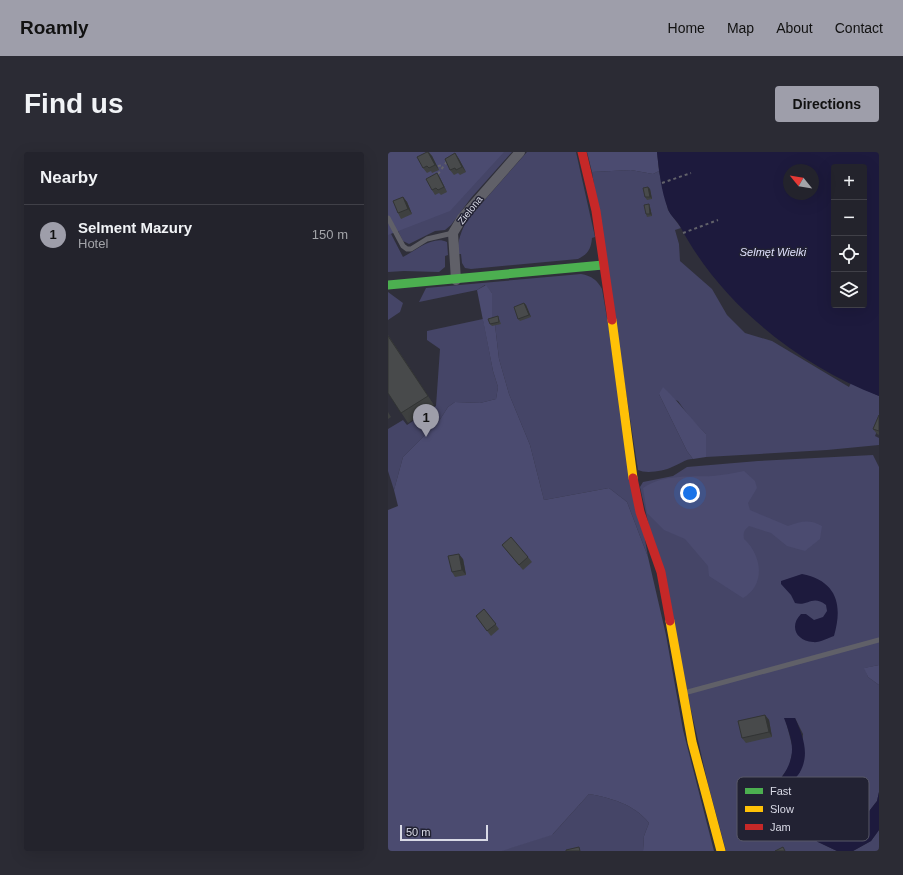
<!DOCTYPE html>
<meta charset="utf-8">
<style>
body{margin:0;font-family:Arial,sans-serif;background:#2b2b34;color:#f1f3f6}
.controls{position:absolute;right:12px;top:12px;display:grid;overflow:hidden;border-radius:4px;box-shadow:0 4px 16px #0002}
.controls button{width:36px;height:36px;display:grid;place-items:center;padding:0;border:0;border-bottom:1px solid #404048;background:#23232c;color:#f1f3f6;font:20px sans-serif}
.compass{position:absolute;left:395px;top:12px;width:36px;height:36px;border-radius:50%;background:#23232c;box-shadow:0 4px 16px #0002;rotate:300deg}
.scale{position:absolute;left:12px;bottom:10px;width:88px;box-sizing:border-box;padding-left:4px;border:2px solid #d9dae6;border-top:0;font-size:11px;line-height:14px;white-space:nowrap;color:#d9dae6;-webkit-text-stroke:3px #223;paint-order:stroke}
.you{position:absolute;left:302px;top:341px;width:14px;height:14px;margin:-10px;border:3px solid #fff;border-radius:50%;background:#1a73e8;box-shadow:0 0 0 6px #1a73e833}
.badge{display:grid;place-items:center;width:26px;height:26px;border-radius:50%;background:#9e9eaa;color:#111;font-size:13px;font-weight:700}
.pin{position:absolute;translate:-50% -33px;filter:drop-shadow(0 1px 2px #0008)}
.pin::after{content:'';position:absolute;top:21px;width:14px;height:12px;background:inherit;clip-path:polygon(0 0,100% 0,50% 100%)}
.list{margin:0;padding:0;list-style:none}
h2{display:flex;justify-content:space-between;align-items:center;height:52px;margin:0;padding:0 16px;font-size:17px}
h2 small{font-size:13px;font-weight:400;color:#a3a4a9}
.list li{display:grid;grid-template-columns:26px 1fr auto;gap:12px;align-items:center;box-sizing:border-box;height:60px;padding:0 16px;border-top:1px solid #404048}
.list b{display:block;font-size:15px;white-space:nowrap}
.list p{margin:0;font-size:13px;white-space:nowrap;color:#a3a4a9}
.list em{font-size:13px;font-style:normal;color:#a3a4a9}
.icon{flex:none;width:22px;height:22px;fill:none;stroke:currentColor;stroke-width:2;stroke-linecap:round;stroke-linejoin:round}
.map{position:relative;flex:none;width:491px;height:699px;overflow:hidden;border-radius:4px}
header{display:flex;align-items:center;gap:24px;box-sizing:border-box;height:56px;padding:0 20px;background:#9e9eaa;color:#111}
header strong{font-size:19px}
nav{display:flex;gap:22px;margin-inline-start:auto;font-size:14px}
.intro{display:flex;align-items:center;justify-content:space-between;box-sizing:border-box;height:96px;padding:0 24px}
h1{margin:0;font-size:28px}
.button{padding:10px 18px;border-radius:4px;background:#9e9eaa;color:#111;font-size:14px;font-weight:700}
main{display:flex;gap:24px;padding:0 24px}
aside{flex:1;background:#23232c;border-radius:4px;box-shadow:0 4px 16px #0002}
.map>svg:first-child{display:block}
.green{fill:#454567}
.forest{fill:#4b4b70}
.water{fill:#1d1a3d;fill-rule:evenodd}
.lines{fill:none;stroke-linecap:round;stroke-linejoin:round}
.path{stroke:#62626a;stroke-width:2;stroke-dasharray:3 3;stroke-linecap:butt}
.lane{stroke:#606068;stroke-width:5}
.street{stroke:#606068;stroke-width:10}
.fast{stroke:#4caf50;stroke-width:9}
.slow{stroke:#ffc107;stroke-width:9}
.jam{stroke:#c62828;stroke-width:9}
.wall{fill:#3e4040}
.shaded-wall{fill:#323434}
.building{fill:#484a4b;stroke:#323434}
.labels{text-anchor:middle;dominant-baseline:central;stroke-width:3;stroke-linejoin:round;paint-order:stroke}
.street-label{font-size:10px;fill:#d9dae6;stroke:#223}
.water-label{font-size:11px;font-style:italic;fill:#e0e1fe;stroke:#223}
.key{fill:#223;stroke:#595969;stroke-width:1}
.key-label{font-size:11px;fill:#d9dae6}
</style>
<header>
<strong>Roamly</strong>
<nav><a>Home</a><a>Map</a><a>About</a><a>Contact</a></nav>
</header>
<div class="intro"><h1>Find us</h1><a class="button">Directions</a></div>
<main>
<aside>
<h2>Nearby<small></small></h2>
<ul class="list">
<li><span class="badge">1</span><div><b>Selment Mazury</b><p>Hotel</p></div><em>150 m</em></li>
</ul>
</aside>
<div class="map">
<svg width="491" height="699" viewBox="0 0 491 699">
<rect width="100%" height="100%" fill="#2f2f3a"/>
<path class="green" d="M0 0H124L83 46 63 73 57 78 47 79 21 92 15 89 0 59Z
M139 0H188L207 85 204 86C203 97 200 102 190 107L83 117 77 116 74 111 73 102H69C70 89 73 78 80 67Z
M243 18 265 22 271 19 280 58 293 76 287 78 291 92 292 109 324 137 339 163 357 181 384 189 461 235 463 231 491 244V274L487 284 491 286V293L439 298 318 305V282L303 267 290 249 271 242 299 299 305 307C297 307 292 312 284 315 276 319 258 322 250 318L204 20Z
M0 76 15 105C27 99 45 83 59 90L60 103 57 104V115L51 120 16 119 0 120Z
M193 122C204 124 209 128 214 137L260 405 239 350 221 336 156 348 142 293 121 242 111 207 107 173 104 166V141L97 133 89 138 31 150 38 136Z
M0 140 15 151 12 160 0 168Z
M95 167 105 219 110 235 108 247 92 251 67 250 60 255 51 269 15 305 6 338 0 319V277L15 268 19 273 48 254 52 197 39 188V179Z
M485 303 491 315V513L477 516 480 525 491 533V640L489 649 468 676 451 678 418 661 401 647 402 631 412 620 415 582 407 566H397L405 597 401 615 392 627 383 656 430 690 449 699H338L320 632 252 335 255 330 285 324 299 315 370 309Z
M201 642C223 646 246 652 261 671L256 684 255 699H112L165 682Z
M491 678V699H465L483 689Z"/>
<path class="forest" d="M0 0H116L62 59 0 83Z
M199 0H269L271 19 265 22 243 18 204 20Z
M98 133 104 141V166L107 173 111 207 121 242 142 293 156 348 221 336 239 350 260 405 278 483 295 578 326 699H255L256 684 261 671C246 652 223 646 201 642L164 683 114 699H0V358L10 354 6 338 15 305 51 269 60 255 67 250 92 251 108 247 110 235 105 219 89 138Z
M275 235C291 250 303 267 318 282V305L305 307 299 299 271 242Z
M356 319 367 329 369 336 360 351 362 358 400 374C413 369 422 367 434 374L432 387 417 399 399 394 383 381 361 374C356 378 355 381 356 387 374 403 378 433 355 446L321 424 320 414 297 387 276 378 259 361 255 336C276 322 301 325 325 324 335 323 346 321 356 319Z
M491 513V533L480 525 476 516Z"/>
<path class="water" d="M269 0H491V244C411 213 334 153 293 76 290 69 282 64 280 57 273 39 271 18 269 0ZM446 15H476V153H446ZM401 18H425V42H401Z
M414 422C449 429 455 453 446 484 440 486 431 491 425 490 408 489 401 474 413 462H418L426 468 435 465 439 459 438 453C424 442 420 455 407 451L403 443 393 432V429Z
M396 566H407C415 584 422 602 412 620 403 634 402 627 401 647L418 661 451 678 468 676 489 649 491 640V678L483 689 465 699H449L430 690 383 656 380 650C383 640 388 634 394 625 409 603 405 590 396 566Z"/>
<g class="lines">
<path class="path" d="M50 14 56 13
M50 22 60 8
M274 31 303 21
M295 81 330 68"/>
<path class="lane" d="M0 66 15 94 19 97H23L39 87 65 81
M296 541 491 488"/>
<path class="street" d="M68 128 65 81 74 66 132 0"/>
<path class="fast" d="M0 133 215 113"/>
<path class="slow" d="M224 168 245 326
M282 469 304 590 333 699"/>
<path class="jam" d="M194 0 208 59 224 168
M245 326 252 360 273 420 282 469"/>
</g>
<path class="wall" d="M41 0 44 4 51 18 44 21 43 19 39 21 35 16Z
M67 1 71 7 78 20 72 23 70 21 66 23 62 18Z
M49 21 52 26 59 40 53 43 51 41 47 43 44 38Z
M260 35 262 37 264 47 259 48 257 45Z
M15 45 19 50 24 62 13 67 10 61Z
M262 55 264 64 259 65 258 62Z
M136 151 138 153 143 165 132 169 130 167Z
M110 164 111 167 113 172 104 174 102 172Z
M0 183 46 253 20 271 1 242H0Z
M0 260 3 265 0 267Z
M491 263V283L489 282 485 277Z
M114 393 140 405 144 410 135 418Z
M75 407 78 423 67 425 64 420Z
M96 457 111 477 103 484 88 464Z
M377 563 381 568 384 585 358 591 354 586Z"/>
<path class="shaded-wall" d="M40 0 44 4 51 18 47 13Z
M67 1 71 7 78 20 74 15Z
M49 21 52 26 59 40 56 35Z
M260 35 262 37 264 47 262 45Z
M15 45 19 50 24 62 20 57Z
M261 52 262 55 264 64 262 62Z
M136 151 138 153 143 165 141 163Z
M71 402 75 407 78 423 74 418Z
M377 563 381 568 384 585 381 580Z"/>
<path class="building" d="M39 0H40L47 13 41 16 39 14 35 16 29 5Z
M67 1 74 15 68 18 67 16 62 18 57 7Z
M49 21 56 35 50 38 48 36 44 38 38 27Z
M260 35 262 45H257L255 36Z
M15 45 20 57 10 61 5 49Z
M261 52 262 62H258L256 53Z
M136 151 141 163 130 167 126 155Z
M110 164 111 170 102 172 100 167Z
M0 184 40 244 13 261 0 241Z
M491 263V279L485 277Z
M123 385 140 405 131 413 114 393Z
M71 402 74 418 64 420 60 404Z
M96 457 108 472 99 479 88 464Z
M377 563 381 580 354 586 350 569Z
M191 695 192 699H178V698Z
M395 695 397 699H387Z"/>
<g class="labels">
<g class="street-label">
<text transform="translate(82 58) rotate(-51)">Zielona</text>
</g>
<g class="water-label">
<text x="385" y="100">Selmęt Wielki</text>
</g>
</g>
<rect x="349" y="625" width="132" height="64" rx="6" class="key"/>
<rect x="357" y="636" width="18" height="6" fill="#4caf50"/>
<rect x="357" y="654" width="18" height="6" fill="#ffc107"/>
<rect x="357" y="672" width="18" height="6" fill="#c62828"/>
<g class="key-label">
<text x="382" y="643">Fast</text>
<text x="382" y="661">Slow</text>
<text x="382" y="679">Jam</text>
</g>
</svg>
<div class="controls">
<button>+</button>
<button>−</button>
<button><svg class="icon" aria-label="locate" viewBox="0 0 24 24"><circle cx="12" cy="12" r="6"/><path d="M12 2v4M12 18v4M2 12h4M18 12h4"/></svg></button>
<button><svg class="icon" aria-label="layers" viewBox="0 0 24 24"><path d="M12 4l9 5-9 5-9-5zM3 14l9 5 9-5"/></svg></button>
</div>
<svg class="compass" viewBox="-18 -18 36 36"><path d="M0-13l5 13h-10z" fill="#e53935"/><path d="M0 13l5-13h-10z" fill="#a3a4a9"/></svg>
<div class="scale">50 m</div>
<div class="you"></div>
<div class="pin badge" style="left:38px;top:285px">1</div>
</div>
</main>
